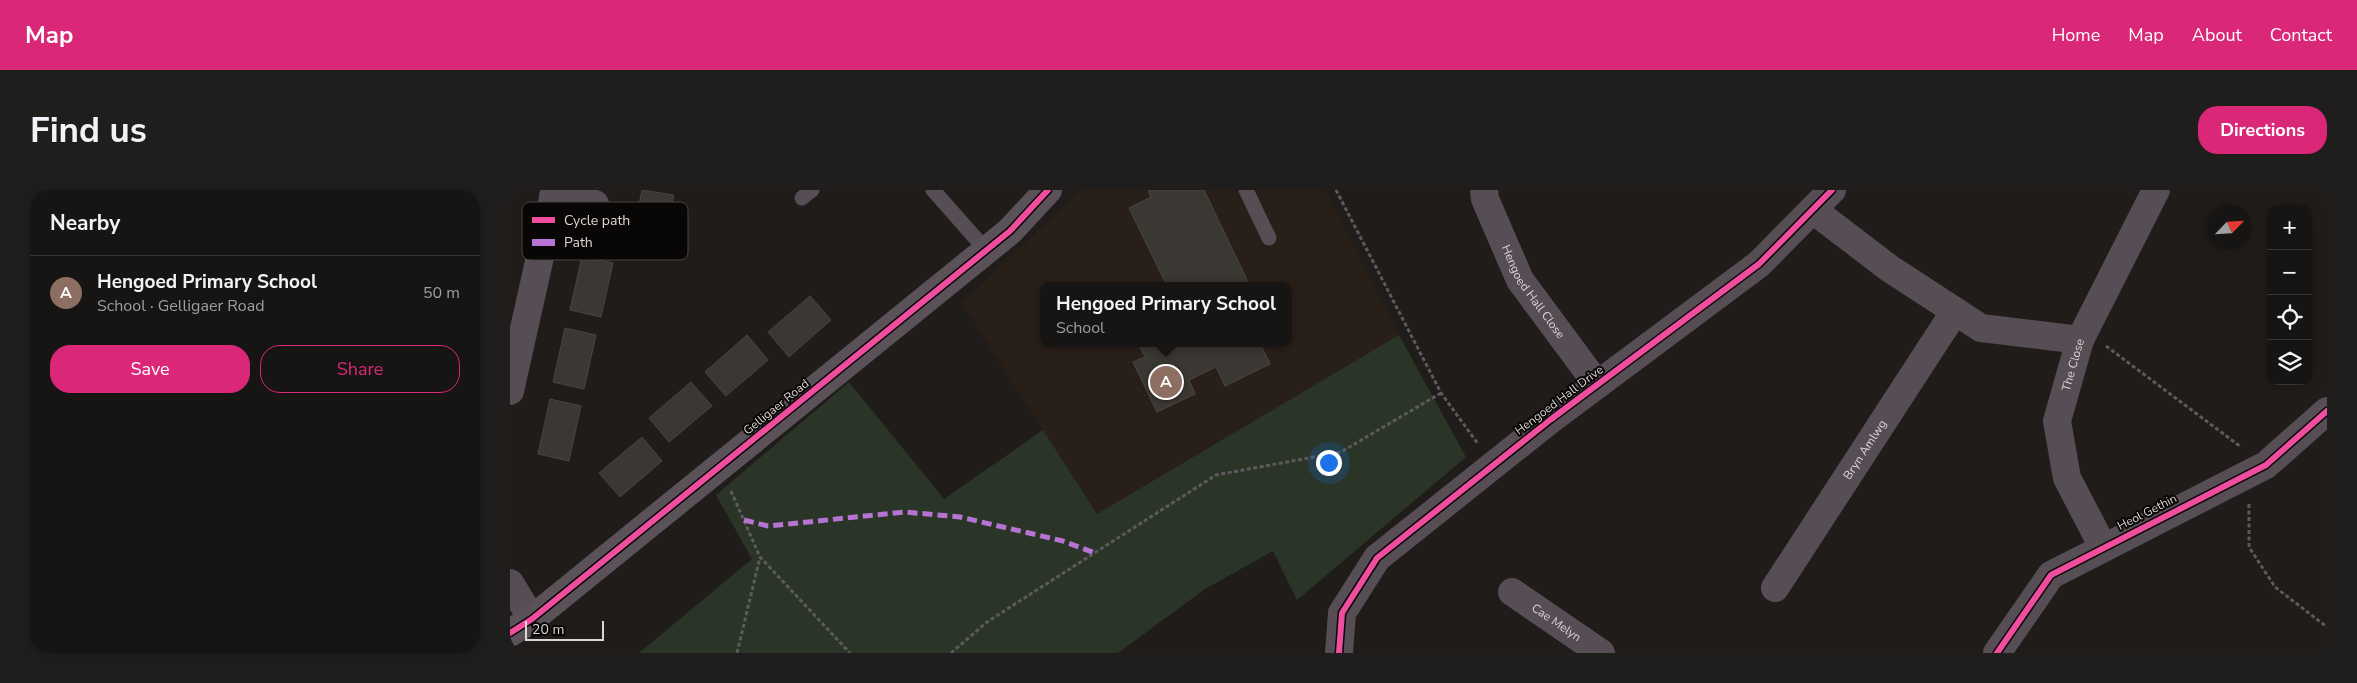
<!DOCTYPE html>
<meta charset="utf-8">
<style>
body{margin:0;font-family:"Nunito Sans",sans-serif;background:#201e1d;color:#f1f3f6}
.controls{position:absolute;right:15px;top:15px;display:grid;overflow:hidden;border-radius:10px;box-shadow:0 2px 12px #0003}
.controls button{width:45px;height:45px;display:grid;place-items:center;padding:0;border:0;border-bottom:1px solid #363434;background:#171514;color:#f1f3f6;font:25px sans-serif}
.compass{position:absolute;left:1697px;top:15px;width:45px;height:45px;border-radius:50%;background:#171514;box-shadow:0 2px 12px #0003;rotate:65deg}
.scale{position:absolute;left:15px;bottom:12px;width:79px;box-sizing:border-box;padding-left:5px;border:2px solid #dbd7d5;border-top:0;font-size:14px;line-height:18px;white-space:nowrap;color:#dbd7d5;-webkit-text-stroke:4px #090606;paint-order:stroke}
.you{position:absolute;left:818px;top:272px;width:18px;height:18px;margin:-12px;border:4px solid #fff;border-radius:50%;background:#1a73e8;box-shadow:0 0 0 8px #1a73e833}
.badge{display:grid;place-items:center;width:32px;height:32px;border-radius:50%;background:#db2777;color:#fff;font-size:16px;font-weight:700}
.pin{position:absolute;translate:-50% -50%;border:2px solid #fff;box-shadow:0 1px 5px #0006}
.popup{position:absolute;left:530px;top:92px;width:252px;height:65px;box-sizing:border-box;display:grid;place-content:center;border-radius:10px;background:#171514;filter:drop-shadow(0 1px 4px #0005);font-size:16px;white-space:nowrap;color:#9e9fa0}
.popup b{font-size:19px;color:#f1f3f6}
.popup::after{content:'';position:absolute;left:50%;top:100%;margin-left:-10px;border:10px solid transparent;border-top-color:#171514}
.list{margin:0;padding:0;list-style:none}
h2{display:flex;justify-content:space-between;align-items:center;height:65px;margin:0;padding:0 20px;font-size:21px}
h2 small{font-size:16px;font-weight:400;color:#9e9fa0}
.list li{display:grid;grid-template-columns:32px 1fr auto;gap:15px;align-items:center;box-sizing:border-box;height:75px;padding:0 20px;border-top:1px solid #363434}
.list b{display:block;font-size:19px;white-space:nowrap}
.list p{margin:0;font-size:16px;white-space:nowrap;color:#9e9fa0}
.list em{font-size:16px;font-style:normal;color:#9e9fa0}
.actions{display:flex;gap:10px;padding:15px 20px}
.actions a{flex:1;padding:11px 0;border:1px solid #db2777;border-radius:20px;text-align:center;font-size:18px;color:#db2777}
.actions .main{background:#db2777;color:#fff}
.icon{flex:none;width:28px;height:28px;fill:none;stroke:currentColor;stroke-width:2;stroke-linecap:round;stroke-linejoin:round}
.map{position:relative;flex:none;width:1817px;height:463px;overflow:hidden;border-radius:20px}
header{display:flex;align-items:center;gap:30px;box-sizing:border-box;height:70px;padding:0 25px;background:#db2777;color:#fff}
header strong{font-size:24px}
nav{display:flex;gap:28px;margin-inline-start:auto;font-size:18px}
.intro{display:flex;align-items:center;justify-content:space-between;box-sizing:border-box;height:120px;padding:0 30px}
h1{margin:0;font-size:35px}
.button{padding:12px 22px;border-radius:20px;background:#db2777;color:#fff;font-size:18px;font-weight:700}
main{display:flex;gap:30px;padding:0 30px}
aside{flex:1;background:#171514;border-radius:20px;box-shadow:0 2px 12px #0003}
.map>svg:first-child{display:block}
.built{fill:#291f19;fill-rule:evenodd}
.green{fill:#2a3528}
.building{fill:#3b3732;stroke:#484644}
.lines{fill:none;stroke-linecap:round;stroke-linejoin:round}
.path{stroke:#5e595c;stroke-width:3;stroke-dasharray:4 2.5;stroke-linecap:butt}
.lane{stroke:#564d55;stroke-width:15}
.street{stroke:#564d55;stroke-width:28}
.secondary{stroke:#5a5159;stroke-width:28}
.quiet{stroke:#b673d3;stroke-width:5;stroke-dasharray:10 5;stroke-linecap:butt}
.cycleway-casing{stroke:#090606;stroke-width:9}
.cycleway{stroke:#ef4d9e;stroke-width:6}
.labels{text-anchor:middle;dominant-baseline:central;stroke-width:4;stroke-linejoin:round;paint-order:stroke}
.street-label{font-size:12px;fill:#dbd7d5;stroke:#090606}
.key{fill:#090606;stroke:#484544;stroke-width:1}
.key-label{font-size:14px;fill:#dbd7d5}
</style>
<header>
<strong>Map</strong>
<nav><a>Home</a><a>Map</a><a>About</a><a>Contact</a></nav>
</header>
<div class="intro"><h1>Find us</h1><a class="button">Directions</a></div>
<main>
<aside>
<h2>Nearby<small></small></h2>
<ul class="list">
<li><span class="badge" style="background:#8d6e63">A</span><div><b>Hengoed Primary School</b><p>School · Gelligaer Road</p></div><em>50 m</em></li>
</ul>
<div class="actions"><a class="main">Save</a><a>Share</a></div>
</aside>
<div class="map">
<svg width="1817" height="463" viewBox="0 0 1817 463">
<rect width="100%" height="100%" fill="#1f1c1a"/>
<path class="built" d="M571 0H815L889 145 587 324 452 113ZM534 96H778V153H534Z"/>
<path class="green" d="M889 145 956 267 787 410 763 361 695 399 608 463H129L242 369 206 305 339 192 434 309 533 240 587 324Z"/>
<path class="building" d="M132 0 164 5 152 60 121 53Z
M638 0H694L740 96H657L619 18 641 7Z
M72 66 103 73 91 127 60 120Z
M300 106 321 130 279 167 258 142Z
M55 138 86 145 74 199 43 192Z
M237 145 258 170 216 206 195 182Z
M628 153H750L760 174 715 196 706 177 679 190 685 204 647 222 623 172 635 167Z
M181 192 202 216 159 252 139 228Z
M40 209 71 216 59 271 28 264Z
M132 247 152 271 110 307 89 283Z"/>
<g class="lines">
<path class="path" d="M826 0 931 203 968 254
M1596 156 1731 257
M221 301 250 367 340 463
M1739 314V357L1765 397 1817 437
M227 463 250 367
M441 463 477 432 706 285 831 262 931 203"/>
<path class="lane" d="M423 0 476 60
M736 0 759 48
M292 8 302 0"/>
<g class="street">
<path id="s1" d="M974 0 975 9 1010 90 1087 194"/>
<path d="M43 6 85 14"/>
<path d="M1303 20 1379 78 1471 138 1570 150"/>
<path d="M0 201 45 0"/>
<path id="s2" d="M1593 357 1557 288 1547 231 1570 150 1646 0"/>
<path d="M0 393 22 429"/>
<path id="s3" d="M1265 398 1445 121"/>
<path id="s4" d="M1002 402 1091 463"/>
<path d="M829 463 832 423 867 368 1040 230 1249 74 1322 0"/>
<path d="M1487 463 1541 385 1756 275 1817 221"/>
</g>
<path class="secondary" d="M0 443 22 429 500 41 538 0"/>
<path class="quiet" d="M234 330 258 336 395 322 450 327 553 351 585 363"/>
<g class="cycleway-casing">
<path id="cycleway" d="M0 443 22 429 500 41 538 0
M829 463 832 423 867 368 1040 230 1249 74 1322 0
M1487 463 1541 385 1756 275 1817 221"/>
</g>
<use href="#cycleway" class="cycleway"/>
</g>
<g class="labels">
<g class="street-label">
<text stroke="none"><textPath href="#s1" startOffset="114">Hengoed Hall Close</textPath></text>
<text stroke="none"><textPath href="#s2" startOffset="194">The Close</textPath></text>
<text transform="translate(1049 210) rotate(-37)">Hengoed Hall Drive</text>
<text transform="translate(266 217) rotate(-39)">Gelligaer Road</text>
<text stroke="none"><textPath href="#s3" startOffset="165">Bryn Amlwg</textPath></text>
<text transform="translate(1637 322) rotate(-27)">Heol Gethin</text>
<text stroke="none"><textPath href="#s4" startOffset="54">Cae Melyn</textPath></text>
</g>
</g>
<rect x="12" y="12" width="166" height="58" rx="8" class="key"/>
<rect x="22" y="27" width="23" height="6" fill="#ef4d9e"/>
<rect x="22" y="49" width="23" height="7" fill="#b673d3"/>
<g class="key-label">
<text x="54" y="35">Cycle path</text>
<text x="54" y="57">Path</text>
</g>
</svg>
<div class="controls">
<button>+</button>
<button>−</button>
<button><svg class="icon" aria-label="locate" viewBox="0 0 24 24"><circle cx="12" cy="12" r="6"/><path d="M12 2v4M12 18v4M2 12h4M18 12h4"/></svg></button>
<button><svg class="icon" aria-label="layers" viewBox="0 0 24 24"><path d="M12 4l9 5-9 5-9-5zM3 14l9 5 9-5"/></svg></button>
</div>
<svg class="compass" viewBox="-18 -18 36 36"><path d="M0-13l5 13h-10z" fill="#e53935"/><path d="M0 13l5-13h-10z" fill="#9e9fa0"/></svg>
<div class="scale">20 m</div>
<div class="you"></div>
<div class="pin badge" style="left:656px;top:192px;background:#8d6e63">A</div>
<div class="popup"><b>Hengoed Primary School</b>School</div>
</div>
</main>
